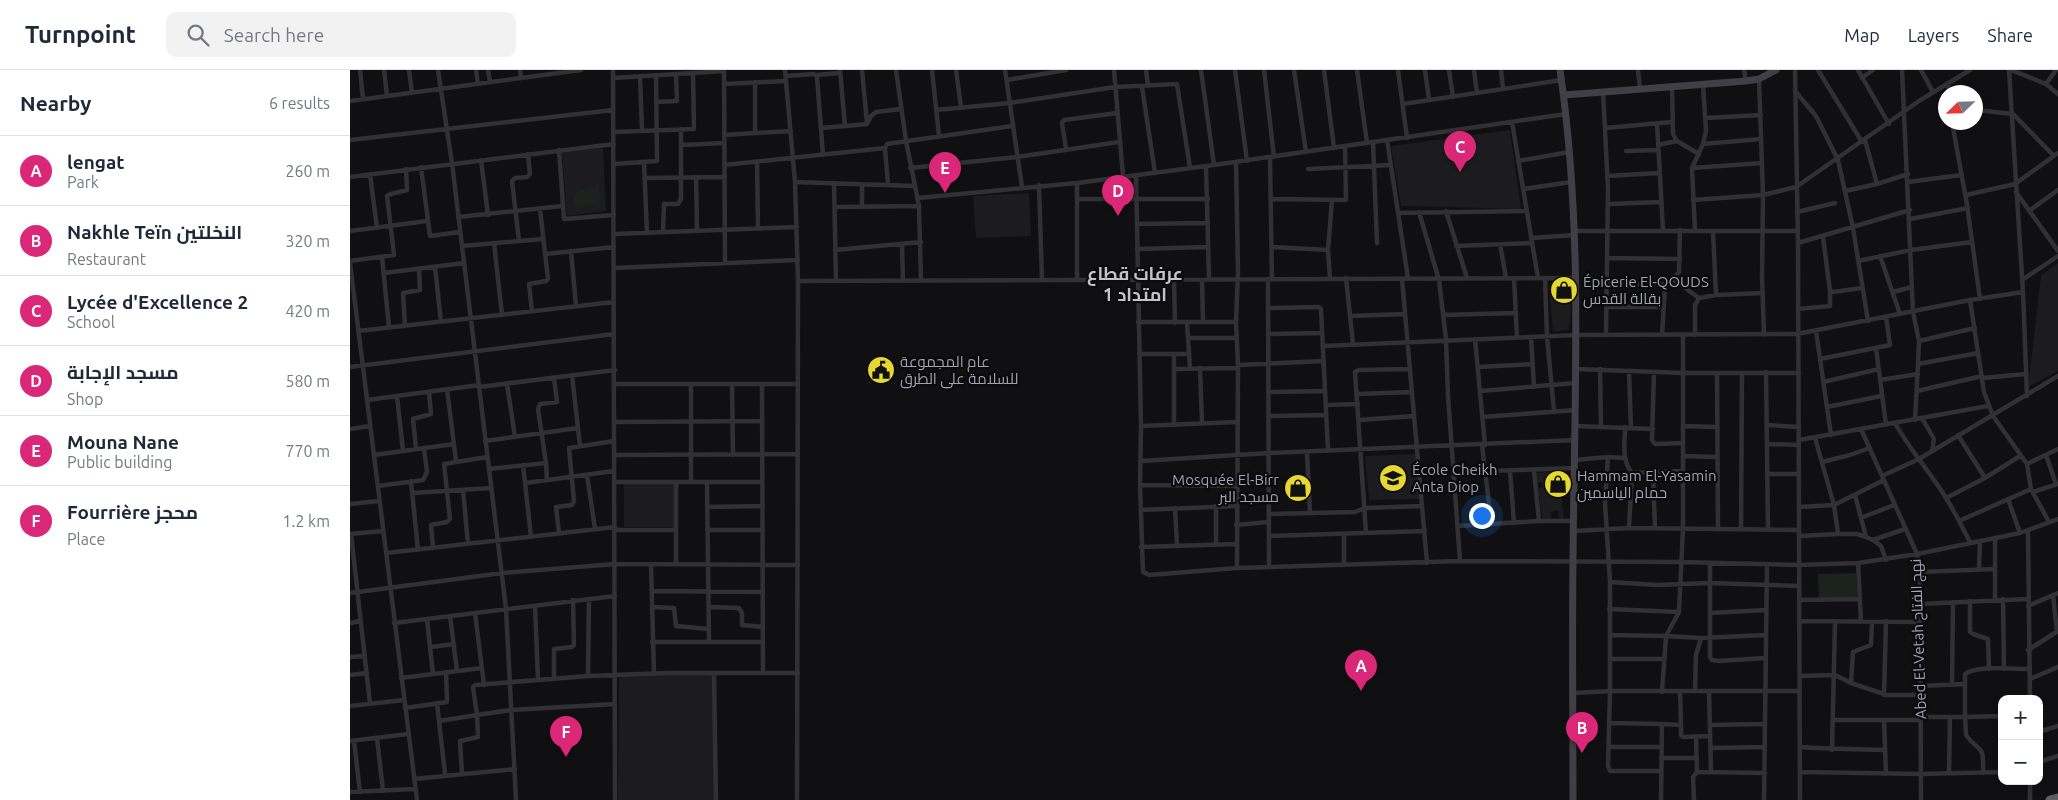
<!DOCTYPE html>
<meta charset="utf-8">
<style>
body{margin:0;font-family:Ubuntu,Cairo,sans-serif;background:#f2f2f3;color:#1f2937}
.controls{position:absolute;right:15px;bottom:15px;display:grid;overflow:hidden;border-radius:10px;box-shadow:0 2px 8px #0003}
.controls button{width:45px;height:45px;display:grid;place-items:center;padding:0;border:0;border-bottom:1px solid #e0e1e3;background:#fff;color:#1f2937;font:25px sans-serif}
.compass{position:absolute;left:1588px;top:15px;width:45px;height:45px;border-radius:50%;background:#fff;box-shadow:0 2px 8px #0003;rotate:247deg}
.you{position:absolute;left:1131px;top:445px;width:18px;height:18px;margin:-12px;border:4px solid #fff;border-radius:50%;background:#1a73e8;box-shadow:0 0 0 8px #1a73e833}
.badge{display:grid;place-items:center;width:32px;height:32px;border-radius:50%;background:#db2777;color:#fff;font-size:16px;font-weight:700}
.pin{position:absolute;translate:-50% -41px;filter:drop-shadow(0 1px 2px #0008)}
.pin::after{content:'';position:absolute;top:26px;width:18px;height:15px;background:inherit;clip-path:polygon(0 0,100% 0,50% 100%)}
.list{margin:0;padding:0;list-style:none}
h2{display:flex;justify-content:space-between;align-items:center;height:65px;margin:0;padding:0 20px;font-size:21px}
h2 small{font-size:16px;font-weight:400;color:#747a83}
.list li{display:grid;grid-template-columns:32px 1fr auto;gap:15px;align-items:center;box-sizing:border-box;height:70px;padding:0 20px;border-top:1px solid #e0e1e3}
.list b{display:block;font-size:19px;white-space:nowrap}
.list p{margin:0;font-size:16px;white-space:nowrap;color:#747a83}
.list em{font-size:16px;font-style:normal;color:#747a83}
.icon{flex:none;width:28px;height:28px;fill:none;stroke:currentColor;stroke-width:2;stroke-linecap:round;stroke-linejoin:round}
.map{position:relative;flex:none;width:1708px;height:730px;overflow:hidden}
header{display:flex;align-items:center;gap:30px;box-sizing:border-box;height:70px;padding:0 25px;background:#fff;border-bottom:1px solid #e0e1e3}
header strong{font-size:24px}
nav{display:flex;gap:28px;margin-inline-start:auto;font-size:18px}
.search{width:350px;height:45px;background:#f2f2f3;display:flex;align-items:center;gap:12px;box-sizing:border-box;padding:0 18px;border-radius:10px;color:#747a83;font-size:19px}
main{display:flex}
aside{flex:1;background:#fff}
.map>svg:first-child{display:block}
.built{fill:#1c1b1d}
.green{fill:#1c231e}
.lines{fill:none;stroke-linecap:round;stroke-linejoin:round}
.street{stroke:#313135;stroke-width:4.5}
.secondary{stroke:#3f3f45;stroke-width:7}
.highway{stroke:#5d5d66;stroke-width:9}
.labels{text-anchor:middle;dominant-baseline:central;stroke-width:4.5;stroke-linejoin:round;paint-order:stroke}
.poi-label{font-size:15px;fill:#a1a2b1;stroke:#0b0a0c;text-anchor:start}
.street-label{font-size:15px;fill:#a1a2b1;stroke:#0b0a0c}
.quarter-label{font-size:18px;font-weight:bold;fill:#c2c2cd;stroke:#0b0a0c}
</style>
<header>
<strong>Turnpoint</strong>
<div class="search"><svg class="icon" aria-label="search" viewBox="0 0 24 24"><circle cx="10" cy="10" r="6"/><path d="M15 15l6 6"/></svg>Search here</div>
<nav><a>Map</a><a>Layers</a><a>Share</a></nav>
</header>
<main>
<aside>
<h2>Nearby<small>6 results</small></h2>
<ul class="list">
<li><span class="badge">A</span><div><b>lengat</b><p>Park</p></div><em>260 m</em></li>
<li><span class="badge">B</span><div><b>Nakhle Teïn النخلتين</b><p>Restaurant</p></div><em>320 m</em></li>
<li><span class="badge">C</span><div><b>Lycée d'Excellence 2</b><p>School</p></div><em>420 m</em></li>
<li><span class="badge">D</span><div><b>مسجد الإجابة</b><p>Shop</p></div><em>580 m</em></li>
<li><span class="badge">E</span><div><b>Mouna Nane</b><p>Public building</p></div><em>770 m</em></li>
<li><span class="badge">F</span><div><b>Fourrière محجز</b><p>Place</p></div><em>1.2 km</em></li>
</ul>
</aside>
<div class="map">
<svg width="1708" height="730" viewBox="0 0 1708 730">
<rect width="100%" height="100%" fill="#100f11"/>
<path class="built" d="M1160 60 1171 139 1051 136 1041 76Z
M253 78 256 141 217 146 212 83Z
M679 123 681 166 626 168 623 126Z
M1708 193V301L1678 317 1691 205Z
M1220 213 1221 240 1219 260 1203 262 1199 217Z
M1066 384 1071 429 1019 430 1015 386Z
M1209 401 1214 449H1209L1208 440 1201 442V449H1192L1188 418 1193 417 1192 412 1187 413V403Z
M274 413H324V457H274Z
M269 604 363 605 365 730H268Z"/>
<path class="green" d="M249 116V133L227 137 224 130 227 122Z
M1506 503 1507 527 1469 528 1468 504Z"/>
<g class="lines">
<path class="street" d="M10 0 13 29
M34 0 37 26
M59 0 62 23
M88 0 102 93 156 539 166 730
M126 0 128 14
M138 0 140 12
M170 0 171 8
M263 0 265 730
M374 0 375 193
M435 0 445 112 448 211 447 730
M512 0 517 53
M546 0 556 71 569 136 571 211
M582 0 589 66
M606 0 611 37
M655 0 672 117
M764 0 773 106
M796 0 798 16
M851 0 864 95
M885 0 897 91
M914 0 924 87
M944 0 956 82
M974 0 984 78
M1007 0 1017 73
M1048 0 1057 68
M1075 0 1079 30
M1099 0 1103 27
M1124 0 1127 23
M1151 0 1153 19
M1288 0 1290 19
M1394 0 1396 11
M1445 0 1448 173 1450 730
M1468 0 1512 72
M1508 0 1539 54
M1552 0 1563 242 1569 271 1568 294 1628 283
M1571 0 1583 22
M1659 0 1673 222 1677 326
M1661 0 1696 14 1708 24
M466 5 490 3
M290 6 292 61
M436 6 464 4 467 7 473 85
M263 8 374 1
M1512 8 1523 0
M1409 9 1413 125 1412 207 1414 265
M657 10 716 0
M1598 13 1599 22
M374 14 436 11
M1696 14 1706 0
M1322 16 1323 64 1327 71 1349 84
M792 17 805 103
M1445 21 1466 46 1488 90 1503 158 1518 251
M1253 22 1258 119 1256 264
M0 31 231 0
M306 32 327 31 326 4
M1053 34 1212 10
M586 40 660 33 765 17 827 14 840 98
M1626 40 1663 44 1704 86
M1356 48 1411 45
M1162 52 1188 208
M1602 52 1617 135 1630 229
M1307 53 1313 160
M495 56 517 54 521 46 526 42 551 39
M471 58 495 56 490 0
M1255 58 1322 52
M264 62 344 59 343 3
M405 63V12
M374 65 441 61
M0 70 263 40
M1037 70 1058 208
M1515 70 1527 114 1558 104
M1023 72 1027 173
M1353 74 1411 69
M332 75 374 73
M1308 75 1327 71
M535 78 538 115
M716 79 712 53 714 50 767 43
M209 80 214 149 264 145
M1276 81 1308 80
M920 88 922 209
M131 90 138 145
M1168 91 1219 82
M407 92 408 158
M886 92 888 202 886 252 888 295 887 498
M294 93 297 163
M264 94 307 91 306 5
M374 95 535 78 537 74 662 56
M856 96 859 209
M71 97 80 166 110 162
M560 98 667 87 769 72
M1342 98 1412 93
M958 99 1041 95
M20 104 27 158
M786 105 791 356 790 415 793 502 799 505 887 498 1110 491
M1257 106 1309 103
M0 107 264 74
M346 107 347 161
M294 108 375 107
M445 112 565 116
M1558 112 1611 105
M484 113 486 211
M727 113V210
M689 115 692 210
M1173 119 1221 112
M1495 121 1527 114
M1666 122 1708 181
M1616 125 1665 114 1708 83
M568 128 727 113 864 95 1216 44
M727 129H858
M921 129 996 130 995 76
M1343 130 1413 125 1446 117 1569 31 1620 0
M1258 134 1311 132
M512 136V114
M485 137 569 136
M1096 141 1117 208
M1679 141 1708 120
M1069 142 1089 210 1096 269 1098 326 1110 491 1331 492 1449 495 1508 493 1567 484 1670 463 1708 449
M1447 142 1485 133
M1048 143 1176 141
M108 147 212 136
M1560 149 1618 138
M787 154 858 153
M0 161 77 151
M1225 161H1447
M1345 161 1342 98 1353 74 1356 61 1353 14
M1363 161 1366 225
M313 162 314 134H328L331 129V59
M264 164 447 157
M1473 167 1480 221 1483 222 1512 218
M1181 168 1225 165
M169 171 162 111 165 108 177 107 180 104 178 84
M144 173 152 245
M1448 173 1560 140
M552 174 553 211
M1150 174 1156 208
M112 176 193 169
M1106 176 1181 173
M922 177 978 180
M787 179 858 177
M485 180 571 172
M221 181 226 236
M195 184 264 177
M1530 186 1550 244
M32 187 39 257
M1257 188 1330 189
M0 191 44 185 37 126 41 124 57 120 56 99
M1508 191 1561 180 1622 172
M0 193 67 730
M85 197 91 252
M264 198 448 190
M34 203 114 193
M996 208 1003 274
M1164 208 1167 268
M1195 208 1197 266 1204 341
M918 209 919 496
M980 209 978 180 982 130
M1052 209 1077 493
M824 210 825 253
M852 210 853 252
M1324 210 1349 228
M1672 210 1708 186
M448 211 1226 208
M1257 214H1317
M1543 222 1562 217
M1620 230 1634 322 1643 346 1677 394 1681 419 1699 452
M1257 237H1314
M918 238 969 237 971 239 978 381
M1448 239 1480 236V221
M182 241 179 214 196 211 198 209 190 139
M1093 245 1166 243
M1000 246 1055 244
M788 252H886
M837 253 840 298
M55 256 53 223 70 220 69 199
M8 261 264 232
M1466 261 1481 365
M918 264 971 263
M1312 265 1315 217 1329 202 1330 160
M1333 265V458L1329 542 1316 566 1351 568 1415 565
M1345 265V235L1349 228 1366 225 1413 223
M1181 267 1184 317
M839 268H886
M1125 269 1135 375
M1569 271 1625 258
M973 276 1227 265 1447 264 1620 230 1673 222
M1526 278 1536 355
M789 284H839
M824 284V355
M1470 289 1540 275 1536 247
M888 295 974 291
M0 297 264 264
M1128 297 1183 294
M850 298 852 353
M824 299 888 298
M1226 299 1334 303H1449
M1250 299 1251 356
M1279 301 1281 358
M1304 302 1302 370 1305 374 1333 373
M1416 302 1418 459
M1367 303 1368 460
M222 305 230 376
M1632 308 1676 304
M1530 310 1568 304
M1473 312 1529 299
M157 314 165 367
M264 314H448
M341 314V412
M382 314 383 385
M412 314 413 603
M129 317 265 300
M97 319 106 391
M1130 321 1226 313
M1567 321 1632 306
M919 322 975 321
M1007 324 1062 322
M47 326 53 381
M17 330 129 315
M976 335 1008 334
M1477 337 1531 326
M919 346 976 345
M1132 347 1226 340
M1572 348 1584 369 1582 381
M1009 350 1064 346
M1565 350 1568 294
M264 352 412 351
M1545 353C1560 380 1580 402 1596 428 1605 442 1612 457 1620 472
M1418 355 1449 357
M791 356 887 352
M1225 356 1303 359
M1333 356 1367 357
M1275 357C1275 372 1271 390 1282 403
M0 359 20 356
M1511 359 1567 484 1570 502 1571 730
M1608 365 1635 408
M1449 370 1638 336
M135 371 228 358
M1418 374 1449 375
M1132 375 1139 434V455
M66 379 63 349 81 344 79 322
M957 382 960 443
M24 385 104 374
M264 385 448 384
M1696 385 1706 414
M1333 386 1367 387
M1258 387 1255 433 1260 512V621L1258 696 1260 701H1311
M1225 390 1258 387 1275 388
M791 391 919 383 1225 370
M1472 392 1500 385 1520 378
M196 393 188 339 190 334 207 332 204 308
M1677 394 1708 379
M173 395 181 467
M139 399 196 393 197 410
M1136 401 1225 398
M1160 401 1164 453
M1184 401 1189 451
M1303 402 1305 458
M1418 404H1449
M237 405 245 459
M1532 406 1569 389 1708 306
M61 411 68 480
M264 412H412
M357 412 359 572
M175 413 264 401
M790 415 886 416
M28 416 73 410 77 402 74 378
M113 420 118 474
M1683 422 1708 414
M62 423 141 418
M1505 425 1516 467 1523 470 1555 459
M1596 428 1635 408 1670 386
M1658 429 1670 463
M0 434 29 431
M866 436V474
M357 437 413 436
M1449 437 1484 435 1534 410
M825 438 827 476
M791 440 887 436
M919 444 1005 442 1015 438 1072 436
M1511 448 1544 435
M1609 451 1681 419
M886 455 919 452
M1108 456 1189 451H1224
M1279 458 1282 403 1333 401
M1391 459 1392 303
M265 460H326
M357 460H413
M1224 461 1279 458 1449 460
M1678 461 1680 629
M209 463 206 437 222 435 224 431 219 378 264 371
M1016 463 1005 302 1009 300 1060 299
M0 464 33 461
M1 464 20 634
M994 464V495
M1488 464H1507L1516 467
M920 466 1075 461
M1449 466 1488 464 1484 435 1465 368
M1523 470 1531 476 1536 490
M791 477 886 474
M83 478 81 455 97 452 100 449 94 394 137 387
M36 483 265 457
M1360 493V587L1362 590 1369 591 1415 588
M1508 493 1511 552
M301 494 304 604
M326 494V412
M1629 499 1630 471
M1570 502 1645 499
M1260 512 1307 515 1360 513 1449 516
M302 521 413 522
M0 523 152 503 265 494 448 495
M1703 525 1707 562
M1653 529 1654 599
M1449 530 1510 529
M1645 530V468
M1620 531V562L1623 564 1638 569 1639 599
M1569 534 1678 529
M185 536 188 610
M1678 536 1708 523
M302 537 324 538 326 556 359 559
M359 537 389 538 392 543V555L413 557
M1259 539 1329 542
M125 543 134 615
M1360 543 1416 540
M100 546 107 601
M77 549 83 604
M1449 551 1570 552
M0 553 11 551
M44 553 265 526
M1260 565 1316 566 1312 622
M302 572H413
M81 577 104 574
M1678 580 1708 561
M0 587 15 586
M1260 589H1313
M364 603 366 730
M0 605 17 603
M238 606 239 529
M1450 606 1485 605 1501 613 1537 625H1570
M51 608 132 598
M204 609V579L222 577 224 575 223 530
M1680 609 1708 597
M1501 613 1503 582 1521 575 1522 552
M1602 615 1603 532
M1570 616 1615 614
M1345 621 1346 585 1351 568
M1359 621 1361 701
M1224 623 1260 621H1450
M1534 625 1536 551
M87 633 95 704
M265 634 161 640 127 645 123 617 125 615 238 606 317 603H448
M0 636 54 630
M55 638 97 632 96 602
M1651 646 1615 647V604C1628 595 1664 599 1680 599
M1571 647H1615L1616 665C1630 685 1634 671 1633 703
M1483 650H1571
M1534 650 1536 704
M89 651 127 645 128 667 110 671 112 703
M1259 653 1312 654 1311 730
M1312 654 1331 655 1330 621
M1331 655V665L1333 667 1360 666
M1360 655 1415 654
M1689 662 1708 656
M1346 667 1347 702
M27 668 33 721
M0 671 58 664
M4 671 10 722
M1259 677H1311
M1450 677C1479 679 1507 679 1535 680
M1361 678 1415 677
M1482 680 1485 553
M1311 688H1347
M1689 692 1708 686
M1450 702 1571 704 1652 702
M1599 702 1600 647
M1651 702 1652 633
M64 709 165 699
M1680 711V730
M0 722 65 719
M1344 730 1343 707 1347 702 1415 703
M1414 730 1417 494"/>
<path class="secondary" d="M1210 0C1234 163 1224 327 1223 491 1222 571 1223 650 1223 730
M1214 25 1396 11 1409 9 1426 0"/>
<path class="highway" d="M1700 730 1708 728"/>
</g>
<defs>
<g id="shop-disc" transform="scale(1.4375)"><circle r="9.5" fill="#e7d831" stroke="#0b0a0c"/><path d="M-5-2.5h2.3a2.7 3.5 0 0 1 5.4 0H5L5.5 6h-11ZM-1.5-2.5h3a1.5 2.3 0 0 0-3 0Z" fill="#111"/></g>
<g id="civic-disc" transform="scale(1.4375)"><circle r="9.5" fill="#e7d831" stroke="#0b0a0c"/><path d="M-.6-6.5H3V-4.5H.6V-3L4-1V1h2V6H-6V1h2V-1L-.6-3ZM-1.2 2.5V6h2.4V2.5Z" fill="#111"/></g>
<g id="school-disc" transform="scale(1.4375)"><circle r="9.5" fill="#e7d831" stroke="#0b0a0c"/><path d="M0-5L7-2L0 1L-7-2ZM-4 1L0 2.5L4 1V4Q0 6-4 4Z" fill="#111"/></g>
</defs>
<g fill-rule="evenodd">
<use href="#shop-disc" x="1214" y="220"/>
<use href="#civic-disc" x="531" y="300"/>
<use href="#school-disc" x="1043" y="408"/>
<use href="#shop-disc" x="1208" y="414"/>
<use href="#shop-disc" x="948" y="418"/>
</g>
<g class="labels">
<g class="poi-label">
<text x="1233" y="211">Épicerie El-QOUDS<tspan x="1233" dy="17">بقالة القدس</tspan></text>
<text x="550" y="291">عام المجموعة<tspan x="550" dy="17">للسلامة على الطرق</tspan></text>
<text x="1062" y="399">École Cheikh<tspan x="1062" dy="17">Anta Diop</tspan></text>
<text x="1227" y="405">Hammam El-Yasamin<tspan x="1227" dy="17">حمام الياسمين</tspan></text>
<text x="929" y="409" text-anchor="end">Mosquée El-Birr<tspan x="929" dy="17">مسجد البر</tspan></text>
</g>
<g class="street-label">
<text transform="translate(1568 569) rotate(-92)">Abed El-Vetah نهج الفتاح</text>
</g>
<g class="quarter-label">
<text x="785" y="203">عرفات قطاع<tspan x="785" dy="21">1 امتداد</tspan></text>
</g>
</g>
</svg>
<div class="controls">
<button>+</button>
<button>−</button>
</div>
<svg class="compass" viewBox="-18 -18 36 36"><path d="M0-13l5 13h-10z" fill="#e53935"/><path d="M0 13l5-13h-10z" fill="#747a83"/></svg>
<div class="you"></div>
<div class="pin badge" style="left:1011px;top:621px">A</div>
<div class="pin badge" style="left:1232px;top:683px">B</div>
<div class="pin badge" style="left:1110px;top:102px">C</div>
<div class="pin badge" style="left:768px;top:146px">D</div>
<div class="pin badge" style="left:595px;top:123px">E</div>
<div class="pin badge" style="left:216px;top:687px">F</div>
</div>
</main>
